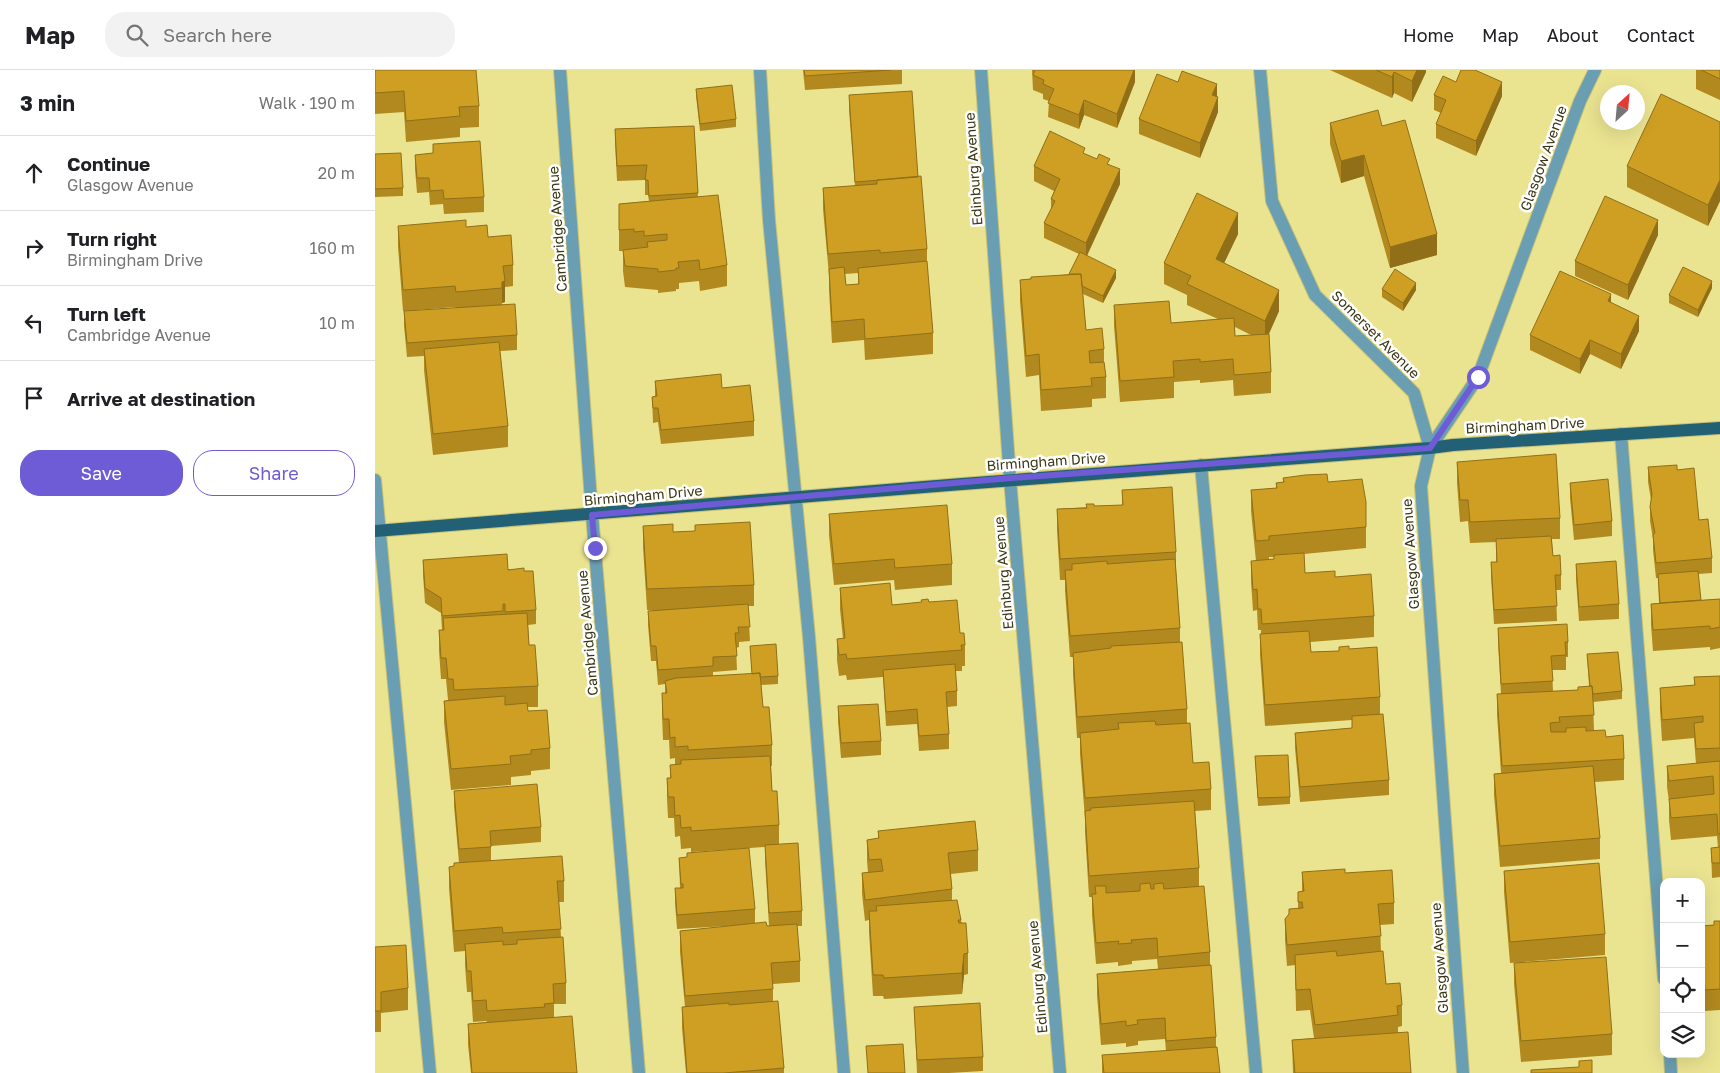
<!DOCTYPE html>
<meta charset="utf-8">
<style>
body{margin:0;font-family:"Golos Text",sans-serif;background:#f2f2f2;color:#202124}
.controls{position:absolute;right:15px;bottom:15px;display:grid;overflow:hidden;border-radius:10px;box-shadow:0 5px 20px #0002}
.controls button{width:45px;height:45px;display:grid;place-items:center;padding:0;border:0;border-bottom:1px solid #e0e0e0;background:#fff;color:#202124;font:25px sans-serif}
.compass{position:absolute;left:1225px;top:15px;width:45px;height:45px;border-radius:50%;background:#fff;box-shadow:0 5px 20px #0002;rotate:26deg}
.stop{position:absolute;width:15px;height:15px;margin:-11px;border:4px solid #6d5cd6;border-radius:50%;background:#fff}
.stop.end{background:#6d5cd6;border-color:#fff;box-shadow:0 1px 5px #0008}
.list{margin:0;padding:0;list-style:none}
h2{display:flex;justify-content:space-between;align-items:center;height:65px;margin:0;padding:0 20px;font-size:21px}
h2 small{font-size:16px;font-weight:400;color:#757577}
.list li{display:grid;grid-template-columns:32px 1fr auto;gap:15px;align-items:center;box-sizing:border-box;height:75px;padding:0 20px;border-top:1px solid #e0e0e0}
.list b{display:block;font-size:19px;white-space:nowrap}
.list p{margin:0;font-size:16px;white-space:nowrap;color:#757577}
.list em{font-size:16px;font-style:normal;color:#757577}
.actions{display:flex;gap:10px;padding:15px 20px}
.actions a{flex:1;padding:11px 0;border:1px solid #6d5cd6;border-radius:20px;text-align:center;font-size:18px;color:#6d5cd6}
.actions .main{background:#6d5cd6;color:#fff}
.icon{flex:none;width:28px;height:28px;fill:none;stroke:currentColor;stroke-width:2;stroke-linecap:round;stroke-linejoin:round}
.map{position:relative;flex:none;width:1345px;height:1003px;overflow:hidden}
header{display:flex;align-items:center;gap:30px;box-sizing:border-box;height:70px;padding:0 25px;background:#fff;border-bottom:1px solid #e0e0e0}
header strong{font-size:24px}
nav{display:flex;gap:28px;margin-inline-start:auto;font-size:18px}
.search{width:350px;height:45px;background:#f2f2f2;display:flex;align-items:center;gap:12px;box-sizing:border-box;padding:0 18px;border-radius:20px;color:#757577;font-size:19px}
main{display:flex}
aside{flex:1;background:#fff}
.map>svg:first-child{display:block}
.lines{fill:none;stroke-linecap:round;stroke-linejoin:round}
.minor-casing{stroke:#c7c178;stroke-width:14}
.major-casing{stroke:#c7c178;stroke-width:14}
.minor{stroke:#6a9eb2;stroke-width:12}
.major{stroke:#226076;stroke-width:12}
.wall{fill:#b1891e;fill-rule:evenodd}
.shaded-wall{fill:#906f18}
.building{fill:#ce9f23;stroke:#906f18}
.route{stroke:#6d5cd6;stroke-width:6}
.labels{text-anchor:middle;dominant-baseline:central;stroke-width:5;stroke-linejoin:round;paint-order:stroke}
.street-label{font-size:14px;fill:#3a3714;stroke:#fff}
</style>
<header>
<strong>Map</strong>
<div class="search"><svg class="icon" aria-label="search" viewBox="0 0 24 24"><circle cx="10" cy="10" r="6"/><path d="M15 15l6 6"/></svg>Search here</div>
<nav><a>Home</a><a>Map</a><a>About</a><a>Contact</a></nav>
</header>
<main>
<aside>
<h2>3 min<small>Walk · 190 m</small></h2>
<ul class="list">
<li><svg class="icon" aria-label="ahead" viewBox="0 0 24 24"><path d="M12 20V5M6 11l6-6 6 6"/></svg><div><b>Continue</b><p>Glasgow Avenue</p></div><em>20 m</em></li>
<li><svg class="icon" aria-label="right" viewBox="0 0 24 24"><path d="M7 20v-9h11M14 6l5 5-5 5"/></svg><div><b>Turn right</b><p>Birmingham Drive</p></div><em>160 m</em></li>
<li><svg class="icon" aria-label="left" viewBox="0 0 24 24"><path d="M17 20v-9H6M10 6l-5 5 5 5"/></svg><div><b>Turn left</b><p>Cambridge Avenue</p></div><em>10 m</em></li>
<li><svg class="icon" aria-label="arrive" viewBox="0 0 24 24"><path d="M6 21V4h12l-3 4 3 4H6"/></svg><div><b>Arrive at destination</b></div></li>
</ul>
<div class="actions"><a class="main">Save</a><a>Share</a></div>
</aside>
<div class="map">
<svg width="1345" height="1003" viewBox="0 0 1345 1003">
<rect width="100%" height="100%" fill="#eae491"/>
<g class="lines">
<g class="minor-casing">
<path id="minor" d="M185 0 217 445 264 1003
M385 0 394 150 434 567 469 1003
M606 0 635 409 685 1003
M885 0 897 131 940 225 1039 323 1055 378
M1246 364 1289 909
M826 395 881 1003
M0 410 55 1003
M1295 984 1296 1003
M1088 1003 1046 416 1055 378 1103 307 1205 31 1220 0"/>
</g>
<g class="major-casing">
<path id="major" d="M0 461C352 433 703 404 1055 378L1078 375 1345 358"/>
</g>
<use href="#minor" class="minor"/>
<use href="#major" class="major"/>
</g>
<path class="wall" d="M0 0 104 36V57L85 58V67L31 72 29 42 0 44Z
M428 0H527V14L430 20Z
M657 0H760V12L742 58 709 45 704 59 673 47 674 31 668 29V24L658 20Z
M955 0H1051V2L1037 32 1019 23 1017 28Z
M1321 0H1345V30L1321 19Z
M1081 12 1127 26 1101 86 1061 68V54L1066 43 1059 40V25Z
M321 19 361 49V57L325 61 321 26Z
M474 25 543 107 552 179V196L558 263V284L490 290 489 270 457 273 454 220V205L448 139V118L480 116 474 40ZM483 203V214L471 215 470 204Z
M842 27 843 42 825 88 764 64V49Z
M1345 52V131L1333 156 1252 117V96Z
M955 53 1007 56 1062 185 1015 198 989 106 966 113 955 74Z
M319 56 323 127 352 195V216L325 221 324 211 304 213V219H301V221L283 223V220L250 217 248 201V181H244V134L274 131 273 125H270V110L242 111 240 73V59Z
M58 74 109 127V142L69 144 68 134 55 135 54 122 42 123 40 99V85L58 83Z
M0 84 28 118V126L0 127Z
M710 84 735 95 745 114 712 186 741 208 728 233 708 224 711 260 729 279V292L731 307V328L717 329V337L666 341 664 305 651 307 645 231V210L694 204 704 184 669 168V153L676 139V129L679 121 659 111V96Z
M23 156 91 157 113 167 138 195V216L130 217V232L127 233V234L142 265V280L125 281 133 356V377L58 385 49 300V286L32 287 29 256V241L80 238V237L28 241 23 177Z
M863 164 849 193 904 241 894 264 896 302V323L859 326 858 310 825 313V310L799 312V328L745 332 739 256V235L796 253 843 249 812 235V225L789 214V193ZM860 257 876 265 860 266Z
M1283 165 1253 230 1200 206V191Z
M1337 218 1323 247 1294 233V225Z
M1007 219 1041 220 1028 241 1007 227Z
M1236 233 1264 261 1246 299 1215 284 1205 304 1155 280V265Z
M280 311 347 318 379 351V366L286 374 283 352 278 353 277 327 280 326Z
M1082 392 1185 448V469H1177L1178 486 1186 505V520H1181L1182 551 1119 554 1116 507V492H1121V472L1095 473 1093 451 1085 452 1082 413Z
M1273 397 1302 400 1324 450 1337 488V503L1323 504 1326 530 1345 529V578L1335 580V577L1278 581 1276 555V534L1284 533 1283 508H1281L1278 480V469L1275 451V437L1276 430 1273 412Z
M908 408 953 412 991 432V478L929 484 930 503 960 507 999 546V567L935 572 936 582 964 581 974 579 1005 627V644L1014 710V725L925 732 920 678V663L977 658V650L890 656 885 585V564H886V560H883L882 540 878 541 876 512V491H881L876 441V420L901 418V413L908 412ZM894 487H899V489L894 490Z
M1195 413 1237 451V466L1199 470 1195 428Z
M747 420 801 482V498L805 558V572L812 639V653L818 693 836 719V740L820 741 824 798V816L835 882V895L841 967V977L845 1003H727V985L791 981 790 969 763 971V975L751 977V973L726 975 722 925V904L783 899 782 889 757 891V894L743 896V892L721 894 717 845V827H714L710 762V749L705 684V668H702L698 604V587H695L690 521V510H685L682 460V439L747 435Z
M454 444 577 494V515L520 520 519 510 459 515 454 465Z
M268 456 298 462 379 515V536H373L375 571 364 572V577L361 578 362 600 338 602V606L377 604 375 576 403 606V614L386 615 388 637 397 675V696H396L397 721 404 755V774L427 841V856H422L425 891V912L398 914V932L409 998V1003H311L307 958V937H310L305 882V861L368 855 302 859 300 833V818H305L304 788 380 839V853L394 856 390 790V777L316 782V778L306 779 305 766 300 767 299 748H293L292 729V708H295V695H300V688L295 689 294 670H288L287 645V623H290V614L283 615 281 591H276L273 555V541L284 540H272L268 477Z
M48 490 149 501 161 540V554L153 555 154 575 163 616V637H152L153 641 175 678V699L156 701V705L136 707V715L76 720 69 652V631L78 630H73L71 609H66L64 581V560H67L66 543 50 533 48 505Z
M1201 494 1244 534V549L1204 551 1201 509Z
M465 518 517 535 554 532 585 563 590 575V596H587V601H580L582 621V636L572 637 574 664V679L544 681 542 654 511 656 508 607 472 610 471 605 464 606 462 590V569H468L465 539Z
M1123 558 1193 572V587H1191V600H1177L1178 621 1203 620 1214 616 1212 584 1247 621V629L1218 632 1219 661 1231 667 1249 689V710L1220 712 1225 768V789L1125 797 1119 725V704L1126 703 1122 645V624H1126L1123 573Z
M1345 606V807L1337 808 1336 778H1343L1342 766 1296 770 1294 750V731L1292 717V696L1321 694 1319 668 1287 671 1285 639V618L1319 615V607Z
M463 636 506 671V685L466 688 463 651Z
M880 686 915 727V734L883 736Z
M79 721 166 757V772L116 776V791L189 811V832H184L186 867 191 913V934H179V947L202 1003H96L93 975V954L112 952 111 951 98 952 96 922H92L90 895V881L79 882 74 818V797L79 796 84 793 79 736Z
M503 761 603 780V801L576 804 577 819V830L586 850 593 883V904L589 905 587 924 509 929 508 926H498L494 862V850L490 851 487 824V803H493L492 791V770L503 768Z
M1129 801 1230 864V885L1135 893 1129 822Z
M927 802 970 803 1019 833V854L1005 855 1006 882 1011 914 1027 935V956L1023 957V963L1036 1003H918L917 970 939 968 935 940 921 941 920 895 912 896 910 870V849L914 845V839H923V822L927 821Z
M1339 851H1345V940L1330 941 1326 893V856L1339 855Z
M0 877 33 918V940L6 943V962H0Z
M1139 893 1237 964V985L1146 992 1139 914Z
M539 937 608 987V1001L574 1003H542Z"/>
<path class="shaded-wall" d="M759 0H760V12L742 58V44Z
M1042 0H1051V2L1037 32V11Z
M1019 2V23L1017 28V7Z
M1127 12V26L1101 86V71Z
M842 14V29L837 25Z
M843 27V42L825 88V73Z
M709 30V45L704 59V45Z
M989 85V106L966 113V91Z
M745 99V114L711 187V173Z
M1345 110V131L1333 156V135Z
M863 143V164L841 210V189Z
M1283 150V165L1253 230V215Z
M1062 164V185L1015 198V177Z
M741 200V208L728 233V226Z
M130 211V232L127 233V212Z
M1337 211V218L1323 247V240Z
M1041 213V220L1028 241V233Z
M904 220V241L890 272V251Z
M1236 224V239L1233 231Z
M1264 246V261L1246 299V284Z
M1215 270V284L1205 304V289Z
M589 884V905L587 924V903Z"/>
<path class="building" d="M0 0H101L104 36 84 37 85 46 31 51 29 21 0 23Z
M429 0H516L430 6Z
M660 0H759L742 44 709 30 704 45 673 33 679 19 668 14 669 10 658 5Z
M1001 0H1042L1037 11 1019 2 1017 7Z
M1086 0H1100L1127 12 1101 71 1061 54 1071 30 1059 25 1068 6 1081 12Z
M1326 0H1345V9Z
M807 1 842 14 837 25 843 27 825 73 764 49 782 4 803 12Z
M357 15 361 49 325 54 321 19Z
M537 21 543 107 480 112 474 25Z
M1286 24 1345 52V110L1333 135 1252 96Z
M1003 40 1007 56 1030 50 1062 164 1015 177 989 85 966 91 955 53Z
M319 56 323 123 274 126 273 110H270L272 95 242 96 240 59Z
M675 61 710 78 708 83 722 89 724 84 735 89 732 94 745 99 711 173 669 153 680 131 676 129 685 109 659 96Z
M105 71 109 127 69 129 68 120 55 121 54 108H42L40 85 58 83V74Z
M26 83 28 118 0 119V84Z
M546 106 552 179 505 183V180L453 184 448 118 502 114V110Z
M822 123 863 143 841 189 904 220 890 251 812 214 816 206 789 193Z
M343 125 352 195 325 200 324 190 303 192 304 198H301V200L283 202V199L250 196 248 180 273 177 272 172 292 170V164L269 166V161L259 162V159L244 160V134Z
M1230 126 1283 150 1253 215 1200 191Z
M91 150V157L112 155 113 167 136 165 138 195 128 196 130 211 127 212V218L81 222 80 216 28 220 23 156Z
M705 182 741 200 728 226 707 216 706 204H694Z
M552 191 558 263 490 269 489 249 457 252 454 199 469 197 471 215 484 214 483 198Z
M1308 197 1337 211 1323 240 1294 225Z
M1020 199 1041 213 1028 233 1007 219Z
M1185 201 1236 224 1233 231 1264 246 1246 284 1215 270 1205 289 1155 265Z
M706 204 711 260 727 258 729 279 714 281 715 293 729 292 731 307 716 308 717 316 666 320 664 284 651 286 645 210 656 209V207Z
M794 231 796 253 859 248 860 266 894 264 896 302 859 305 858 289 825 292V289L798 291 799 307 745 311 739 235Z
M140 234 142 265 32 273 29 241Z
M124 272 133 356 58 364 49 279Z
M346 304 347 318 375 315 379 351 286 360 283 338H278L277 327 282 326 280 311Z
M1181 384 1185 448 1095 452 1093 430H1085L1082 392Z
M1302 395V400L1319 398 1324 450 1333 449 1337 488 1281 493 1278 465 1280 463 1275 437 1277 424 1273 397Z
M952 404 953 412 987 409 991 432V457L894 466V470L881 471 876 420 902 418 901 413 909 412 908 408 930 405Z
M1233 409 1237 451 1199 455 1195 413Z
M797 417 801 482 685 489 682 439 712 438 711 434H719V436L748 435 747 420Z
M572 435 577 494 520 498 519 489 459 494 454 444Z
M375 452 379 515 272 519 268 456 298 454V462L320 461V455Z
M1176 466 1178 486 1185 485 1186 505H1180L1182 536 1119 540 1116 492H1122L1121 469Z
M929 483 930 503 960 501V507L996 504 999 546 887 554 886 539H883L882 519 878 520 876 491 899 489V485Z
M132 484 133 500 149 498V501H158L161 540 130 542V534H128V541L67 546 66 528 50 518 48 490Z
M800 489 805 558 695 566 690 500H697V494L732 491V494Z
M1241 491 1244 534 1204 537 1201 494Z
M1323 501 1326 530 1285 533 1283 504Z
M515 513 517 535 547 532 546 530 553 529 554 532 582 530 585 563H589L590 575H586L587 580 472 589 471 584 464 585 462 569 470 568 465 518Z
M1345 529V557L1335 559V556L1278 560 1276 534Z
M373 534 375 557H363L364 563H360L362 586 338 587V596L283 600 281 576H276L273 541Z
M152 543 154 575H160L163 616 79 620 78 609H73L71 588H66L64 560H69L68 548Z
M1192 554 1193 572H1190L1191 585 1176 586 1178 611 1126 614 1123 558Z
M934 561 936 582 964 581V577L974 576V579L1002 577 1005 627 890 635 885 564Z
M807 572 812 639 702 647 698 583 736 578V576Z
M401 574 403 606 385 607V603L377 604 375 576Z
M1243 582 1247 621 1218 624 1217 616H1215L1212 584Z
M580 594 582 621 571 622 574 664 544 666 542 639 511 642 508 600Z
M385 603 388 637H394L397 675 313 680V676L300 677V667L295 668 294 649H288L287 623H292L290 611 301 608Z
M1345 606V678L1321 679 1319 653 1328 652V646L1287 650 1285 618 1320 615 1319 607Z
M1217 616 1219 645 1184 647 1185 652 1175 653 1176 662H1191V658L1211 657V661L1230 660 1231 667 1248 665 1249 689 1127 696 1122 624 1203 620V617Z
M130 626V635L152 633 153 641 172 640 175 678 156 680V684L135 686 136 694 76 699 69 631Z
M503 634 506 671 466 673 463 636Z
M1008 644 1014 710 925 717 920 663 977 658V646Z
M780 651 781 655 815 653 818 693 834 692 836 719 710 728 705 663 744 659 743 653Z
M913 685 915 727 883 728 880 686Z
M395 686 397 721H402L404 755 316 761V757L306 758 305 745 300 746 299 727H293L292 708H296L295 695 306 694V690Z
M1345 691V764H1343L1342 744 1296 748 1294 729 1339 724 1338 706 1294 711 1292 696Z
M1218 696 1225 768 1125 776 1119 704Z
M162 714 166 757 115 761 116 777 84 779 79 721Z
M819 731 824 798 714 806 710 741 716 740V738Z
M600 751 603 780 573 783 577 819 490 830 487 803 508 801 506 789 494 790 492 770 504 768 503 761Z
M423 773 427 841 394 843 390 775Z
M1345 777V793H1337L1336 778Z
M374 778 380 839 302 845 300 818H308V814H306L304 788 312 787V783Z
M187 786 189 811H182L186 859 128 863 127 857 79 861 74 797 79 796V793Z
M1224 793 1230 864 1135 872 1129 801Z
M970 799V803L1017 800 1019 833 1003 834 1006 866 912 875 910 849 914 844V839L928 838 927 832H923V822L929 821 927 802Z
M775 813 776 819H779V814L788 813 789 819 829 816 835 882 783 887 782 868 756 870 757 873 743 874 744 871 721 873 717 824H721L720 816H731V823L765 821V814Z
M582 830 586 850H583L584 853H591L593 883 589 884 587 903 509 908 508 905H498L494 841H502L501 836Z
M1339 851H1345V919L1330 920 1326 871V856L1339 855Z
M391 852 392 856 422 854 425 891 396 893 398 919 310 926 305 861Z
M188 867 191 913 178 914 179 933 169 934 170 937 112 941 111 930 98 931 96 901H92L90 874 128 871V875L142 874V870Z
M31 875 33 918 6 922V941H0V877Z
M961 881 962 886 1008 881 1011 914 1025 913 1027 935 1022 936 1023 945 940 955 935 919 921 920 920 885Z
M1231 887 1237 964 1146 971 1139 893Z
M836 895 841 967 791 971 790 948 762 950 763 954 751 956V951L726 954 722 904Z
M403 931 409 998 349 1003H312L307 937 354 933V935Z
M605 933 608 987 542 990 539 937Z
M197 946 202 1003H97L93 954Z
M1033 962 1036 1003H920L917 970Z
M528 974 530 1003H493L491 976Z
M842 977 845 1003H729L727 985Z
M1217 990V1003H1156V1000L1204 997V991Z"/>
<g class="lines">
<path class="route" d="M220 478 217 445 636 408 1055 378 1103 307"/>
</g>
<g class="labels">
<g class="street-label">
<text transform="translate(1168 88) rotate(-70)">Glasgow Avenue</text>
<text transform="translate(598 99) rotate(-94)">Edinburg Avenue</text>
<text transform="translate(182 159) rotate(-94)">Cambridge Avenue</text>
<text transform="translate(1001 264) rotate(45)">Somerset Avenue</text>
<text transform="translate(1150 355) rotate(-3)">Birmingham Drive</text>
<text transform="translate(671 391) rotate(-4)">Birmingham Drive</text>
<text transform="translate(268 425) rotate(-5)">Birmingham Drive</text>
<text transform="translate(1035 484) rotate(-94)">Glasgow Avenue</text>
<text transform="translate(628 503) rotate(-95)">Edinburg Avenue</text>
<text transform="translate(212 563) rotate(-95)">Cambridge Avenue</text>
<text transform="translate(1064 888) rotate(-94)">Glasgow Avenue</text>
<text transform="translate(662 907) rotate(-95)">Edinburg Avenue</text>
</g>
</g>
</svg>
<div class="controls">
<button>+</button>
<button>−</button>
<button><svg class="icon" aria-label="locate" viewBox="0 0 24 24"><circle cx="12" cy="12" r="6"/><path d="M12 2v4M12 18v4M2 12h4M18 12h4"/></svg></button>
<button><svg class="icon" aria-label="layers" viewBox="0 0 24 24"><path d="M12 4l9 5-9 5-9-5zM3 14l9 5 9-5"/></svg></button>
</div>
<svg class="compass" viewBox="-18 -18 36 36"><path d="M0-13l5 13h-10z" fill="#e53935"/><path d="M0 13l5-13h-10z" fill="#757577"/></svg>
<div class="stop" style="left:1103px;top:307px"></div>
<div class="stop end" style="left:220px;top:478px"></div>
</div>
</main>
